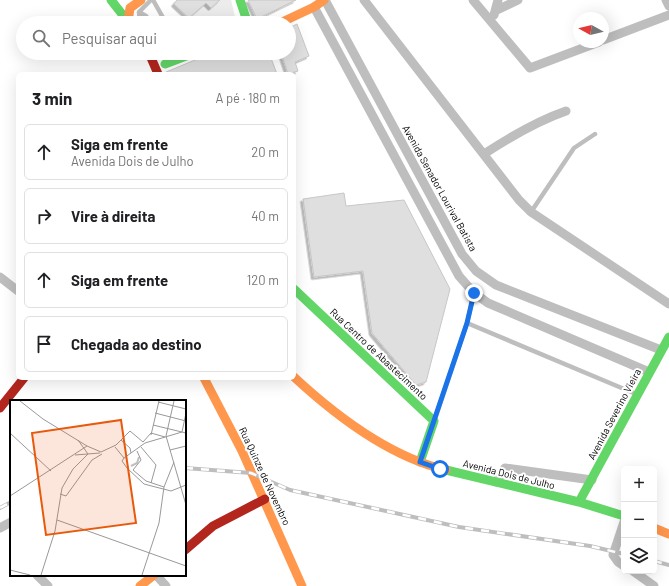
<!DOCTYPE html>
<html lang="pt">
<meta charset="utf-8">
<style>
body{margin:0;font-family:Barlow,sans-serif;background:#f2f2f2;color:#202124}
.controls{position:absolute;right:12px;bottom:12px;display:grid;overflow:hidden;border-radius:6px;box-shadow:0 4px 16px #0002}
.controls button{width:36px;height:36px;display:grid;place-items:center;padding:0;border:0;border-bottom:1px solid #e0e0e0;background:#fff;color:#202124;font:20px sans-serif}
.compass{position:absolute;left:573px;top:12px;width:36px;height:36px;border-radius:50%;background:#fff;box-shadow:0 4px 16px #0002;rotate:278deg}
.stop{position:absolute;width:12px;height:12px;margin:-9px;border:3px solid #1a73e8;border-radius:50%;background:#fff}
.stop.end{background:#1a73e8;border-color:#fff;box-shadow:0 1px 4px #0008}
.list{margin:0;padding:0;list-style:none}
h2{display:flex;justify-content:space-between;align-items:center;height:52px;margin:0;padding:0 16px;font-size:17px}
h2 small{font-size:13px;font-weight:400;color:#757577}
.list li{display:grid;grid-template-columns:26px 1fr auto;gap:12px;align-items:center;box-sizing:border-box;height:56px;margin:0 8px 8px;padding:0 8px;border:1px solid #e0e0e0;border-radius:6px}
.list b{display:block;font-size:15px;white-space:nowrap}
.list p{margin:0;font-size:13px;white-space:nowrap;color:#757577}
.list em{font-size:13px;font-style:normal;color:#757577}
.icon{flex:none;width:22px;height:22px;fill:none;stroke:currentColor;stroke-width:2;stroke-linecap:round;stroke-linejoin:round}
.map{position:relative;flex:none;width:669px;height:586px;overflow:hidden}
.search{position:absolute;background:#fff;box-shadow:0 4px 16px #0002;left:16px;top:16px;width:280px;height:44px;display:flex;align-items:center;gap:10px;box-sizing:border-box;padding:0 14px;border-radius:22px;color:#757577;font-size:15px}
.panel{position:absolute;background:#fff;box-shadow:0 4px 16px #0002;left:16px;top:72px;width:280px;height:308px;border-radius:6px}
.map>svg:first-child{display:block}
.green{fill:#ececec}
.building{fill:#dfdfdf;stroke:#c7c7c7;filter:url(#shadow)}
.lines{fill:none;stroke-linecap:round;stroke-linejoin:round}
.lane{stroke:#bebebe;stroke-width:4.5}
.street{stroke:#bebebe;stroke-width:9}
.fast{stroke:#63d668;stroke-width:9}
.slow{stroke:#ff974d;stroke-width:9}
.jam{stroke:#b3261e;stroke-width:9}
.rail-casing{stroke:#bebebe;stroke-width:4}
.rail{stroke:#fff;stroke-width:2.5;stroke-dasharray:8;stroke-linecap:butt}
.route{stroke:#1a73e8;stroke-width:5}
.labels{text-anchor:middle;dominant-baseline:central;stroke-width:4;stroke-linejoin:round;paint-order:stroke}
.street-label{font-size:10px;fill:#000;stroke:#fff}
.inset-river{fill:none;stroke:#bfbfbf;stroke-width:2}
.inset-road{fill:none;stroke:#999;stroke-width:1}
.view{fill:#e8590c;fill-opacity:0.15;stroke:#e8590c;stroke-width:2}
.inset-edge{fill:none;stroke:#000;stroke-width:2}
</style>
<div class="map">
<svg width="669" height="586" viewBox="0 0 669 586">
<defs>
<filter id="shadow"><feDropShadow dx="-2.5" dy="2.5" stdDeviation="0" flood-color="#0004"/></filter>
</defs>
<rect width="100%" height="100%" fill="#fff"/>
<path class="green" d="M216 0H231L235 17 234 23H193L189 18 206 3 211 8 218 2Z"/>
<path class="building" d="M177 0H220L211 8 206 3 189 18 174 4Z
M248 0H296L257 19Z
M297 24 309 56 295 62 298 71 288 74 281 53H289V28Z
M212 53H269L277 74H166V72Z
M344 193 346 206 404 200 450 289 426 382 416 385 372 333 363 271 314 277 303 199Z"/>
<g class="lines">
<path class="lane" d="M153 0 166 23
M139 12 146 16 151 23
M140 23 139 12 151 0
M165 53H166
M531 212 574 148 595 134
M467 323 636 394
M435 419 467 323 474 293"/>
<path class="street" d="M325 0 462 254 476 271 496 285 661 350
M364 0 519 200 531 212 669 304
M473 0 530 68 599 42
M666 0 669 6
M314 7 459 276 474 293 488 303 649 372
M495 11 518 0
M494 15 498 0
M603 40 669 15
M484 154C510 137 537 121 566 111
M0 277 18 291
M496 482 505 468 592 480
M624 522 613 555 618 562 624 566
M0 528 11 522
M633 571 654 586
M37 575 48 586
M156 575 166 586"/>
<path class="fast" d="M111 0 129 23
M240 0 247 21 246 23
M165 64 194 53
M294 289 434 421 420 462
M446 470 579 502 624 516
M579 502 669 337"/>
<path class="slow" d="M128 22 130 8 141 0
M280 23 314 7 324 0
M294 377C335 415 390 457 446 470
M204 378 242 451 302 586
M654 528 669 534
M140 586 154 575"/>
<path class="jam" d="M149 53 158 74
M0 408 24 378
M185 550 213 526 265 499"/>
<g class="rail-casing">
<path id="rail" d="M185 468 251 473 290 490 459 527 590 546 624 554
M0 508 11 502
M654 561 669 565"/>
</g>
<use href="#rail" class="rail"/>
</g>
<g class="lines">
<path class="route" d="M440 469 420 462 467 323 474 293"/>
</g>
<g class="labels">
<g class="street-label">
<text transform="translate(440 188) rotate(61)">Avenida Senador Lourival Batista</text>
<text transform="translate(379 354) rotate(43)">Rua Centro de Abastecimento</text>
<text transform="translate(614 414) rotate(-62)">Avenida Severino Vieira</text>
<text transform="translate(509 474) rotate(14)">Avenida Dois de Julho</text>
<text transform="translate(265 476) rotate(65)">Rua Quinze de Novembro</text>
</g>
</g>
<g transform="translate(10 400)">
<rect width="176" height="176" fill="#fff"/>
<path class="inset-river" d="M121 66 127 63 129 57"/>
<path class="inset-road" d="M10 1 33 19 77 46M148 2 176 9M145 13 176 21M143 25 176 33M172 32 176 13M0 33 41 71M141 33 155 37M141 35 149 1M156 36 176 105M156 36 164 1M111 40 120 48 121 53M105 47 114 58 135 43 172 32M131 47 146 65 141 83M160 50 176 46M127 51 131 60 123 70 136 81 154 87M65 55 90 53M114 58 112 61 117 68 134 84 161 91 176 85M50 94 56 96 82 60 92 54M0 96 77 46 91 52 106 45 120 31 133 42 141 33M47 120 176 166M0 170 20 175M31 175 45 131 52 88 63 69 78 54 68 40M132 175 149 123 154 87 164 62"/>
<path class="view" d="M111 20 126 123 36 135 22 33Z"/>
<rect width="176" height="176" class="inset-edge"/>
</g>
</svg>
<div class="controls">
<button>+</button>
<button>−</button>
<button><svg class="icon" aria-label="layers" viewBox="0 0 24 24"><path d="M12 4l9 5-9 5-9-5zM3 14l9 5 9-5"/></svg></button>
</div>
<svg class="compass" viewBox="-18 -18 36 36"><path d="M0-13l5 13h-10z" fill="#e53935"/><path d="M0 13l5-13h-10z" fill="#757577"/></svg>
<div class="stop" style="left:440px;top:469px"></div>
<div class="stop end" style="left:474px;top:293px"></div>
<div class="search"><svg class="icon" aria-label="search" viewBox="0 0 24 24"><circle cx="10" cy="10" r="6"/><path d="M15 15l6 6"/></svg>Pesquisar aqui</div>
<section class="panel">
<h2>3 min<small>A pé · 180 m</small></h2>
<ul class="list">
<li><svg class="icon" aria-label="ahead" viewBox="0 0 24 24"><path d="M12 20V5M6 11l6-6 6 6"/></svg><div><b>Siga em frente</b><p>Avenida Dois de Julho</p></div><em>20 m</em></li>
<li><svg class="icon" aria-label="right" viewBox="0 0 24 24"><path d="M7 20v-9h11M14 6l5 5-5 5"/></svg><div><b>Vire à direita</b></div><em>40 m</em></li>
<li><svg class="icon" aria-label="ahead" viewBox="0 0 24 24"><path d="M12 20V5M6 11l6-6 6 6"/></svg><div><b>Siga em frente</b></div><em>120 m</em></li>
<li><svg class="icon" aria-label="arrive" viewBox="0 0 24 24"><path d="M6 21V4h12l-3 4 3 4H6"/></svg><div><b>Chegada ao destino</b></div></li>
</ul>
</section>
</div>
